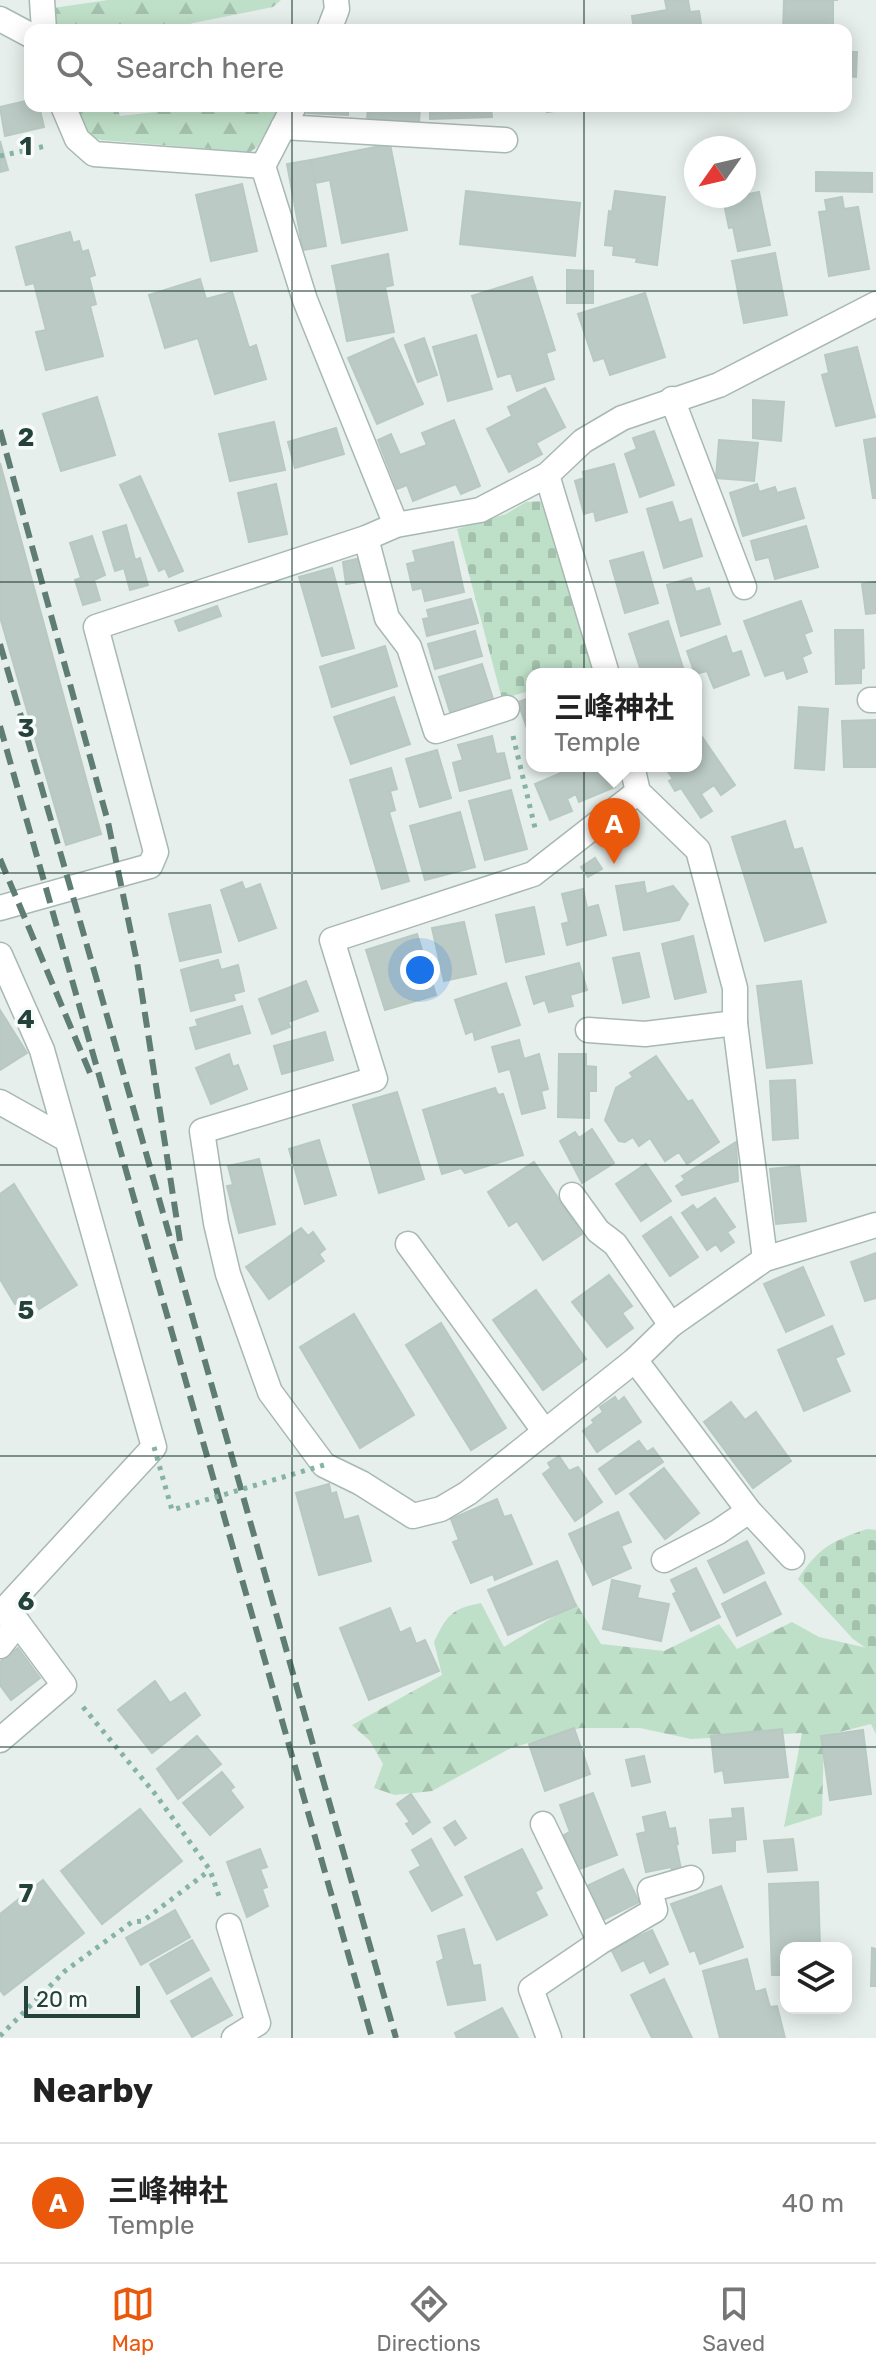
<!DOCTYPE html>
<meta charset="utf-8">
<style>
body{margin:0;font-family:Rubik,"Noto Sans JP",sans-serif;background:#f6f6f6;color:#222}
.controls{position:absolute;right:24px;bottom:24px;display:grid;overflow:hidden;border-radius:16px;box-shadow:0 4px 20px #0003}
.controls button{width:72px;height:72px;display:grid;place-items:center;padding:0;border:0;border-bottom:2px solid #e0e0e0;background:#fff;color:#222;font:40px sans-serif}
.compass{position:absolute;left:684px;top:136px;width:72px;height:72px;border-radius:50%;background:#fff;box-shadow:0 4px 20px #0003;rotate:236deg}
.scale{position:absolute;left:24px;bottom:20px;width:116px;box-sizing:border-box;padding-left:8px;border:4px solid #24423a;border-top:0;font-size:22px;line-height:28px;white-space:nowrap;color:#24423a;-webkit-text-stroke:6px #f7fbf9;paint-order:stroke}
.you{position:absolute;left:420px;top:970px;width:28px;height:28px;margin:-20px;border:6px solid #fff;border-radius:50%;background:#1a73e8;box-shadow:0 0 0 12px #1a73e833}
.badge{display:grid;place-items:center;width:52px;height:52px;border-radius:50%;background:#ea580c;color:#fff;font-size:26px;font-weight:700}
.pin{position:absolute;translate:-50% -66px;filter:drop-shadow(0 2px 4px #0008)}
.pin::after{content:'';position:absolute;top:42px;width:28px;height:24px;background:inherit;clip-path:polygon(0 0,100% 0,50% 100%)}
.popup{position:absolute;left:526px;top:668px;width:176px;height:104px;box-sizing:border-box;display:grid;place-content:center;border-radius:16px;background:#fff;filter:drop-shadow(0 2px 6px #0005);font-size:26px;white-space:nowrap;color:#767676}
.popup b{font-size:30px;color:#222}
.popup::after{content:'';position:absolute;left:50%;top:100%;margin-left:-16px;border:16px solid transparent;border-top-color:#fff}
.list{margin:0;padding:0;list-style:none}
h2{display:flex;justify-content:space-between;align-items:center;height:104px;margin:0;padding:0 32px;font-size:34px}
h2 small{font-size:26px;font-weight:400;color:#767676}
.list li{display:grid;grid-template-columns:52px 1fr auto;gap:24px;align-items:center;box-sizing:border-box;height:120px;padding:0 32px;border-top:2px solid #e0e0e0}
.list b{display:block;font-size:30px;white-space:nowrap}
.list p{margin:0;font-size:26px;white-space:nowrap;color:#767676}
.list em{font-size:26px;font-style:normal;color:#767676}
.icon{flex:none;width:44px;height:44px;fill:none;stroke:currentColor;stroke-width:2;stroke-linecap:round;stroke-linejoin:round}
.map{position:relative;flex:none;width:876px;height:2038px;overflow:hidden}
.search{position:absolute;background:#fff;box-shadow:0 4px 20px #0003;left:24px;right:24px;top:24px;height:88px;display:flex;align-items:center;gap:20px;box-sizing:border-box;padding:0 28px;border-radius:16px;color:#767676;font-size:30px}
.sheet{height:224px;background:#fff}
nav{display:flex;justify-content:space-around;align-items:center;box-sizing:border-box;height:112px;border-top:2px solid #e0e0e0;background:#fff;font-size:22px;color:#767676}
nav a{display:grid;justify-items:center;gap:4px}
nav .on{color:#ea580c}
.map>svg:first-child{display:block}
.forest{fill:url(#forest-firs)}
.cemetery{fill:url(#cemetery-stones)}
.building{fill:#bbcac4;stroke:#b8c9c2;stroke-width:2}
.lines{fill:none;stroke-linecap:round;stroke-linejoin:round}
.lane-casing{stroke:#a8b8b2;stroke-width:27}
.street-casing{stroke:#a8b8b2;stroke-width:27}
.path{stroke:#86b3a5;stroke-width:5;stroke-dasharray:4 6;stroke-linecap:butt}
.lane{stroke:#fff;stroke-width:24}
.street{stroke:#fff;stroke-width:24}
.rail{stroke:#5f7d75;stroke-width:6;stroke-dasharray:16 8;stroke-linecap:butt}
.path-bridge{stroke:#86b3a5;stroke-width:5;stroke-dasharray:4 6;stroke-linecap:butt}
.grid{fill:none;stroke:#24423a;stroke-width:2;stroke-opacity:0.55}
.grid-label{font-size:26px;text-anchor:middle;font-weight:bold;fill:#24423a;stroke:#f7fbf9;stroke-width:7;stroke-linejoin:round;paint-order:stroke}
</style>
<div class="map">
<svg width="876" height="2038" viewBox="0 0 876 2038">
<defs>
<pattern id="forest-firs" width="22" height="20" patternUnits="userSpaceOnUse" patternTransform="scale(2)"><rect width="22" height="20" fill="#bfe0c8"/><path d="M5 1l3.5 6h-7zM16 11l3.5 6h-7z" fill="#a4c1ad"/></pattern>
<pattern id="cemetery-stones" width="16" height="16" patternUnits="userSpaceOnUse" patternTransform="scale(2)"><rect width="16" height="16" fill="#bfe0c8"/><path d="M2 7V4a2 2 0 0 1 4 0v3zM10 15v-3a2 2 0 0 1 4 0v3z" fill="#a4c1ad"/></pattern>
</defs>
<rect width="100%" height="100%" fill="#e6efeb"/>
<path class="forest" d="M108 0H281L273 7 193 23 175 30H54L53 8Z
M73 106H117L120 116 182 109 190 106H282L257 147 250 152 101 140 85 135Z
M481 1603 504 1647 576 1603 601 1644 664 1651 719 1624 737 1649 792 1622 819 1637 876 1650V1734L871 1724 824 1736 822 1815 784 1827 802 1733 691 1739 640 1728H580L511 1748 432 1791 395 1795 374 1788 383 1764 370 1741 352 1725 442 1675 434 1642C447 1615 451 1609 481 1603Z"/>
<path class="cemetery" d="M546 501 598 670 585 674H532V690L502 699 457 529 506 514 526 502Z
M867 1529 876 1530V1655L853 1639 798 1579C819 1547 832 1541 867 1529Z"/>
<path class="building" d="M665 0H688L690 12 699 11 702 30H634L632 16 667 10Z
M784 0H838H833V30H783Z
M846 52H857L856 77 846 76Z
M30 100V106H39L44 127 5 136 0 107Z
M312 106H348V115L307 113Z
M359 106H420L419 124 367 120 368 107Z
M430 106H491L492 117 430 119Z
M546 106H580V107L547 112Z
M0 141 8 170 0 172Z
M390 144 407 230 342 243 330 180 315 183 311 160Z
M311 160 326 246 303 250 287 164Z
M816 172 872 173V192L816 191Z
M242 184 257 251 211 261 196 195Z
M466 191 580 203 575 256 460 244Z
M615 191 665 197 657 265 636 262 637 258 613 255 614 246 605 245 609 211 612 212Z
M759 192 770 245 738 251 733 227 729 228 723 199Z
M842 197 844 209 858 207 869 269 829 276 819 212 827 211 825 200Z
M70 232 73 243 79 241 82 252 88 250 95 275 89 277 96 304 90 306 103 356 46 370 36 332 46 330 34 283 26 285 16 247Z
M775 253 787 315 744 323 732 261Z
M388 254 393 285 385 287 394 332 347 341 332 266Z
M567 270 593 271V303H567Z
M532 277 555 350 546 353 554 379 517 391 511 373 498 377 472 296Z
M200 279 206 299 232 292 249 348 256 345 266 379 215 394 198 338 165 348 149 295Z
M645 293 665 357 610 375 604 358 594 361 578 314Z
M476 335 492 389 448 401 433 347Z
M393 338 423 404 377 424 348 358Z
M424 338 437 375 418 382 405 345Z
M857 347 875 417 836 426 822 375 829 373 825 355Z
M545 388 565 427 536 443 542 454 509 472 487 429 512 416 508 407Z
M97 397 115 455 61 471 43 414Z
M753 400 784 402 781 441 753 438Z
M454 420 480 486 461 494 456 484 413 501 407 485 397 489 378 440 391 434 400 455 427 445 422 433Z
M274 422 285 470 230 481 219 434Z
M336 428 344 454 295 468 288 442Z
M654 431 674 485 640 497 625 454 637 449 633 438Z
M876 438V498H873L864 440Z
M719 440 758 443 754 481 716 478Z
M0 463 101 834 66 845 0 617Z
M614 464 627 512 596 521 594 511 584 514 575 481 584 478 583 472Z
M140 476 183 571 169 577 165 568 159 571 120 485Z
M276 484 287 534 249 542 238 493Z
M757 484 759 492 775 487 777 493 795 488 804 518 743 536 730 493Z
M672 502 679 523 691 519 702 556 664 568 647 509Z
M126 525 135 560 140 558 148 585 130 590 124 568 115 571 103 532Z
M806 526 818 567 775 579 769 557 756 560 751 541Z
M92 536 105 575 94 580 100 600 83 605 75 580 81 578 70 543Z
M453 542 464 592 425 601 422 588 413 590 407 564 416 562 413 551Z
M643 552 658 603 625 613 610 561Z
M361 558 365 581 346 584 343 562Z
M332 568 354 648 322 656 299 577Z
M691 578 696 592 709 588 720 624 681 636 667 585Z
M876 582V613L866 614 862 584Z
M471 599 478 623 427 636 423 619 429 618 427 610Z
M801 601 812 631 804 634 811 653 802 657 807 672 787 679 784 670 765 676 744 621Z
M217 606 221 616 179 631 175 621Z
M668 621 685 674H642L629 634Z
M835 630H863L864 668 861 669V683L836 684Z
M475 631 482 656 435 669 428 644Z
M726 636 732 654 741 651 749 675 714 688 707 671 695 674 687 651Z
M385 646 397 686 332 707 320 667Z
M482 664 494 702 451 715 439 677Z
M394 697 410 744 351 764 334 717Z
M532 697V743L518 702Z
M799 707 828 709 824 770 795 768Z
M876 720V767H844L842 721Z
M696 728 735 785 721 795 714 785 701 794 712 811 701 818 681 788 675 791 669 781 673 779 664 766H696Z
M492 736 496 754 504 753 510 778 460 791 453 763 463 760 458 745Z
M437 750 451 798 420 807 406 759Z
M577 766H606L615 787 579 802 576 794 567 799 572 811 550 820 535 784Z
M391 768 397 789 390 791 395 810 389 812 409 881 382 889 350 780Z
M511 790 527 849 485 860 469 801Z
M460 812 475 867 425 880 410 826Z
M785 821 794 850 802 848 826 922 765 941 732 837Z
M595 858 602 869 588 877 581 867Z
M242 882 245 890 260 884 276 928 239 941 221 890Z
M644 882 646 894 673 886 688 904 679 920 624 930 616 886Z
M583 889 587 908 598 905 606 935 567 945 562 924 569 922 562 894Z
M210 905 221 952 180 961 169 914Z
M534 907 544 954 506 962 496 915Z
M464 922 476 974 444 981 432 928Z
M417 934 436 995 385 1010 366 950Z
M693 936 706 992 675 999 662 944Z
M639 953 649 997 623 1003 613 958Z
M218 960 221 970 238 965 244 991 233 994 235 1000 191 1011 181 970Z
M579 963 587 990 570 995 573 1006 549 1012 545 1000 534 1004 526 977Z
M306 981 318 1011 288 1022 290 1027 272 1034 259 999Z
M801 981 812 1063 767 1068 757 986Z
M506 983 520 1025 475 1040 473 1031 466 1034 455 1000Z
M242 1006 250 1033 196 1049 190 1028 198 1026 196 1020Z
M0 1010 27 1053 0 1070Z
M325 1032 333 1060 282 1074 274 1046Z
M519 1040 524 1059 539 1054 548 1089 541 1091 545 1108 522 1114 510 1069 499 1072 492 1047Z
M229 1054 233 1067 238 1065 247 1089 211 1104 196 1068Z
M559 1054H586V1066L596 1067V1091H589V1118L558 1117Z
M656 1056 688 1102 692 1100 719 1142 687 1164 679 1152 665 1161 650 1138 639 1146 633 1137 625 1142 619 1141 605 1120 616 1088 633 1077 630 1073Z
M795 1080 798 1138 773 1140 770 1081Z
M495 1088 498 1095 503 1094 523 1155 465 1173 461 1168 442 1174 423 1110Z
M397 1092 424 1179 379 1193 353 1105Z
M592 1129 614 1163 582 1183 560 1141 575 1132 579 1138Z
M319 1140 336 1195 305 1204 289 1149Z
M736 1142 738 1181 682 1195 676 1186 685 1180 682 1176Z
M259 1159 275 1224 239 1233 227 1186 233 1185 228 1166Z
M534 1162 582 1234 543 1260 517 1221 509 1226 488 1192Z
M646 1164 671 1201 641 1221 616 1184Z
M799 1166 806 1221 776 1224 770 1169Z
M14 1184 77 1285 39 1309 30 1293 15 1304 0 1279V1194Z
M715 1198 735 1227 727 1232 734 1242 721 1251 716 1244 707 1250 682 1213 693 1205 697 1210Z
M671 1217 698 1257 670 1276 643 1236Z
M301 1228 308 1236 313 1232 325 1249 319 1254 324 1261 269 1299 246 1267Z
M876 1253V1298L865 1301 851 1262Z
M803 1267 824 1315 786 1332 764 1284Z
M609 1275 632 1306 622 1313 633 1328 607 1347 572 1302Z
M536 1290 586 1359 543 1390 493 1320Z
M354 1314 414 1415 360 1448 300 1347Z
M441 1323 506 1428 471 1450 406 1345Z
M832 1326 844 1354 835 1358 850 1391 804 1411 778 1350Z
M615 1397 618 1402 624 1397 641 1422 597 1452 583 1431 594 1423 592 1420 603 1412 600 1407Z
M731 1402 745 1420 756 1412 791 1461 753 1488 704 1422Z
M639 1441 647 1452 653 1448 663 1462 616 1494 599 1469Z
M559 1456 569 1471 578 1467 602 1502 575 1521 543 1474 551 1468 548 1463Z
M664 1468 699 1513 665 1539 630 1494Z
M329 1484 331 1494 336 1492 344 1520 358 1516 371 1561 319 1575 296 1493Z
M497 1499 504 1517 511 1515 532 1564 495 1580 493 1574 471 1583 453 1542 459 1540 451 1519Z
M618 1512 631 1542 621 1546 631 1568 593 1585 569 1534Z
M747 1541 764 1573 724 1593 708 1561Z
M557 1561 576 1606 508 1635 488 1590Z
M696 1568 720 1617 691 1631 673 1594 677 1592 671 1580Z
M612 1580 640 1586 637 1598 669 1604 661 1641 603 1629Z
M765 1582 781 1614 737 1636 722 1604Z
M390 1608 400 1633 410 1628 416 1644 425 1640 439 1671 369 1700 340 1628Z
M18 1648 40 1678 11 1700 0 1685V1662Z
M155 1681 170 1703 185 1693 200 1715 152 1753 118 1710Z
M574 1728 590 1774 545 1791 529 1744Z
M782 1729 788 1777 725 1783 723 1770 715 1772 711 1736Z
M863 1730 871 1794 830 1800 821 1736Z
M197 1736 221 1764 178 1799 157 1769Z
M644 1756 650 1782 632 1786 626 1760Z
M222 1772 234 1787 230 1790 243 1807 210 1835 183 1803Z
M593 1793 617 1855 577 1870 564 1835 570 1832 560 1805Z
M411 1794 430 1822 413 1834 406 1824 410 1822 397 1804Z
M743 1808 746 1839 735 1840V1851L713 1853 710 1820 733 1818 732 1809Z
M140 1809 182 1861 102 1924 61 1871Z
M665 1812 669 1829 675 1828 678 1844 676 1845 681 1869 672 1871 671 1867 646 1872 637 1834 646 1832 643 1817Z
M455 1821 466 1838 455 1845 444 1828Z
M431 1839 462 1895 432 1911 410 1872 421 1866 412 1850Z
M793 1839 797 1870 768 1872 764 1841Z
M260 1849 267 1867 260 1869 267 1887 262 1889 268 1906 247 1917 227 1862Z
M522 1849 542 1888 535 1892 547 1915 497 1940 465 1877Z
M623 1869 639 1902 603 1920 587 1886Z
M43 1880 84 1933 4 1995 0 1990V1914Z
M818 1882 820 1948H786V1975H772L769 1884Z
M721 1886 743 1947 700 1964 695 1950 690 1952 671 1904Z
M175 1910 190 1937 141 1965 126 1938Z
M464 1929 473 1966 480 1965 485 2000 448 2005 437 1962 444 1959 438 1936Z
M652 1930 668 1964 650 1973 644 1960 622 1971 611 1949Z
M192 1940 209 1970 167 1994 150 1964Z
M872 1948 876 1949V1986H871Z
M747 1959 755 1992 765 1989 770 2007 777 2006 785 2038H720L703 1971Z
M211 1978 232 2015 192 2037 171 2001Z
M664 1979 692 2038H652L631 1995Z
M502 2008 518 2038H457L455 2033Z"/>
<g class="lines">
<g class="lane-casing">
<path id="lane" d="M42 0 44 30
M283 127 505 140
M672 399 744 587
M366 538 387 618 409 647 436 731 507 708
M870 700H876
M588 1030 645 1034 735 1023
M572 1195 598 1231 615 1244 671 1325
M408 1244 545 1432
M635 1360 749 1511 792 1557
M664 1560 718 1532 749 1511
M0 1646 18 1623
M543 1824 600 1942
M549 2038 531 1989 600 1942 655 1910 650 1890 691 1878"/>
</g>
<g class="street-casing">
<path id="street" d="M0 19 30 35
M329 30 337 9 336 0
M63 106 77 139 94 154 263 166
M294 106 263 166 305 300 396 525
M547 475 607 674
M632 766 638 792 698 850 735 988V1023L765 1259
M638 792 533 874 332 940 375 1079 202 1131 216 1223 228 1274 270 1392 324 1465 361 1483 413 1516 441 1509 468 1493 635 1360 671 1325 765 1259 876 1225
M0 908 150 866 156 852 96 627 366 538 396 525 480 510 547 475 583 441 622 418 719 385 876 304
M0 955 42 1050 154 1447 2 1612
M0 1102 66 1139
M0 1611 18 1623 64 1685 0 1740
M229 1926 258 2023 234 2038"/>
</g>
<path class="path" d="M0 156 46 146
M513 736 536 832
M83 1707 156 1795 210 1870 220 1899
M0 2036 65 1971 132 1922 143 1921 210 1870"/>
<use href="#lane" class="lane"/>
<use href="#street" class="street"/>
<path class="rail" d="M0 430 108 822 137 962 180 1241
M0 644C135 1108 264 1573 396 2038
M0 726 372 2038
M0 859 90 1073"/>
<path class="path-bridge" d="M154 1447 172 1510 324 1465"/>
</g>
<path class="grid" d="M292 0V30M584 0V30M292 106V2038M584 106V2038M0 291H876M0 582H876M0 873H876M0 1165H876M0 1456H876M0 1747H876"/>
<g class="grid-label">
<text x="26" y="155">1</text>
<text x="26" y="446">2</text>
<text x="26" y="737">3</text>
<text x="26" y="1028">4</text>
<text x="26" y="1319">5</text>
<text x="26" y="1610">6</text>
<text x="26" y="1902">7</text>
</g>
</svg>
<div class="controls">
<button><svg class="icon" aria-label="layers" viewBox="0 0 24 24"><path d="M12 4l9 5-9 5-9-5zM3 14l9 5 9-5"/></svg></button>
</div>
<svg class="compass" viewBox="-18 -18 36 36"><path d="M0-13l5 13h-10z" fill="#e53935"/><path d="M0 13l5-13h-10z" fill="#767676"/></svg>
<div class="scale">20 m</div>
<div class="you"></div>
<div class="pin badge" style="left:614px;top:864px">A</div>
<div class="popup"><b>三峰神社</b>Temple</div>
<div class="search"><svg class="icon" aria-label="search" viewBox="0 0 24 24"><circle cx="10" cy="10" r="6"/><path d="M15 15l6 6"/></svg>Search here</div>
</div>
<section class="sheet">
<h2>Nearby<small></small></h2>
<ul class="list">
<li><span class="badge">A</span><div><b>三峰神社</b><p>Temple</p></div><em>40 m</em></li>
</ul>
</section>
<nav>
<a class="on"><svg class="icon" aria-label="map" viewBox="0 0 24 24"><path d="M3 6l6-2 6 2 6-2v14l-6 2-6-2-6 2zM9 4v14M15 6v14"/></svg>Map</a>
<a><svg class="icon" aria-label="directions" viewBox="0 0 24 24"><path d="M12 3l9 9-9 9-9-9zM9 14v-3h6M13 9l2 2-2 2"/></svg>Directions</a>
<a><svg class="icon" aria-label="saved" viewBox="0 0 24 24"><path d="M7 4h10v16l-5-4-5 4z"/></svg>Saved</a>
</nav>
